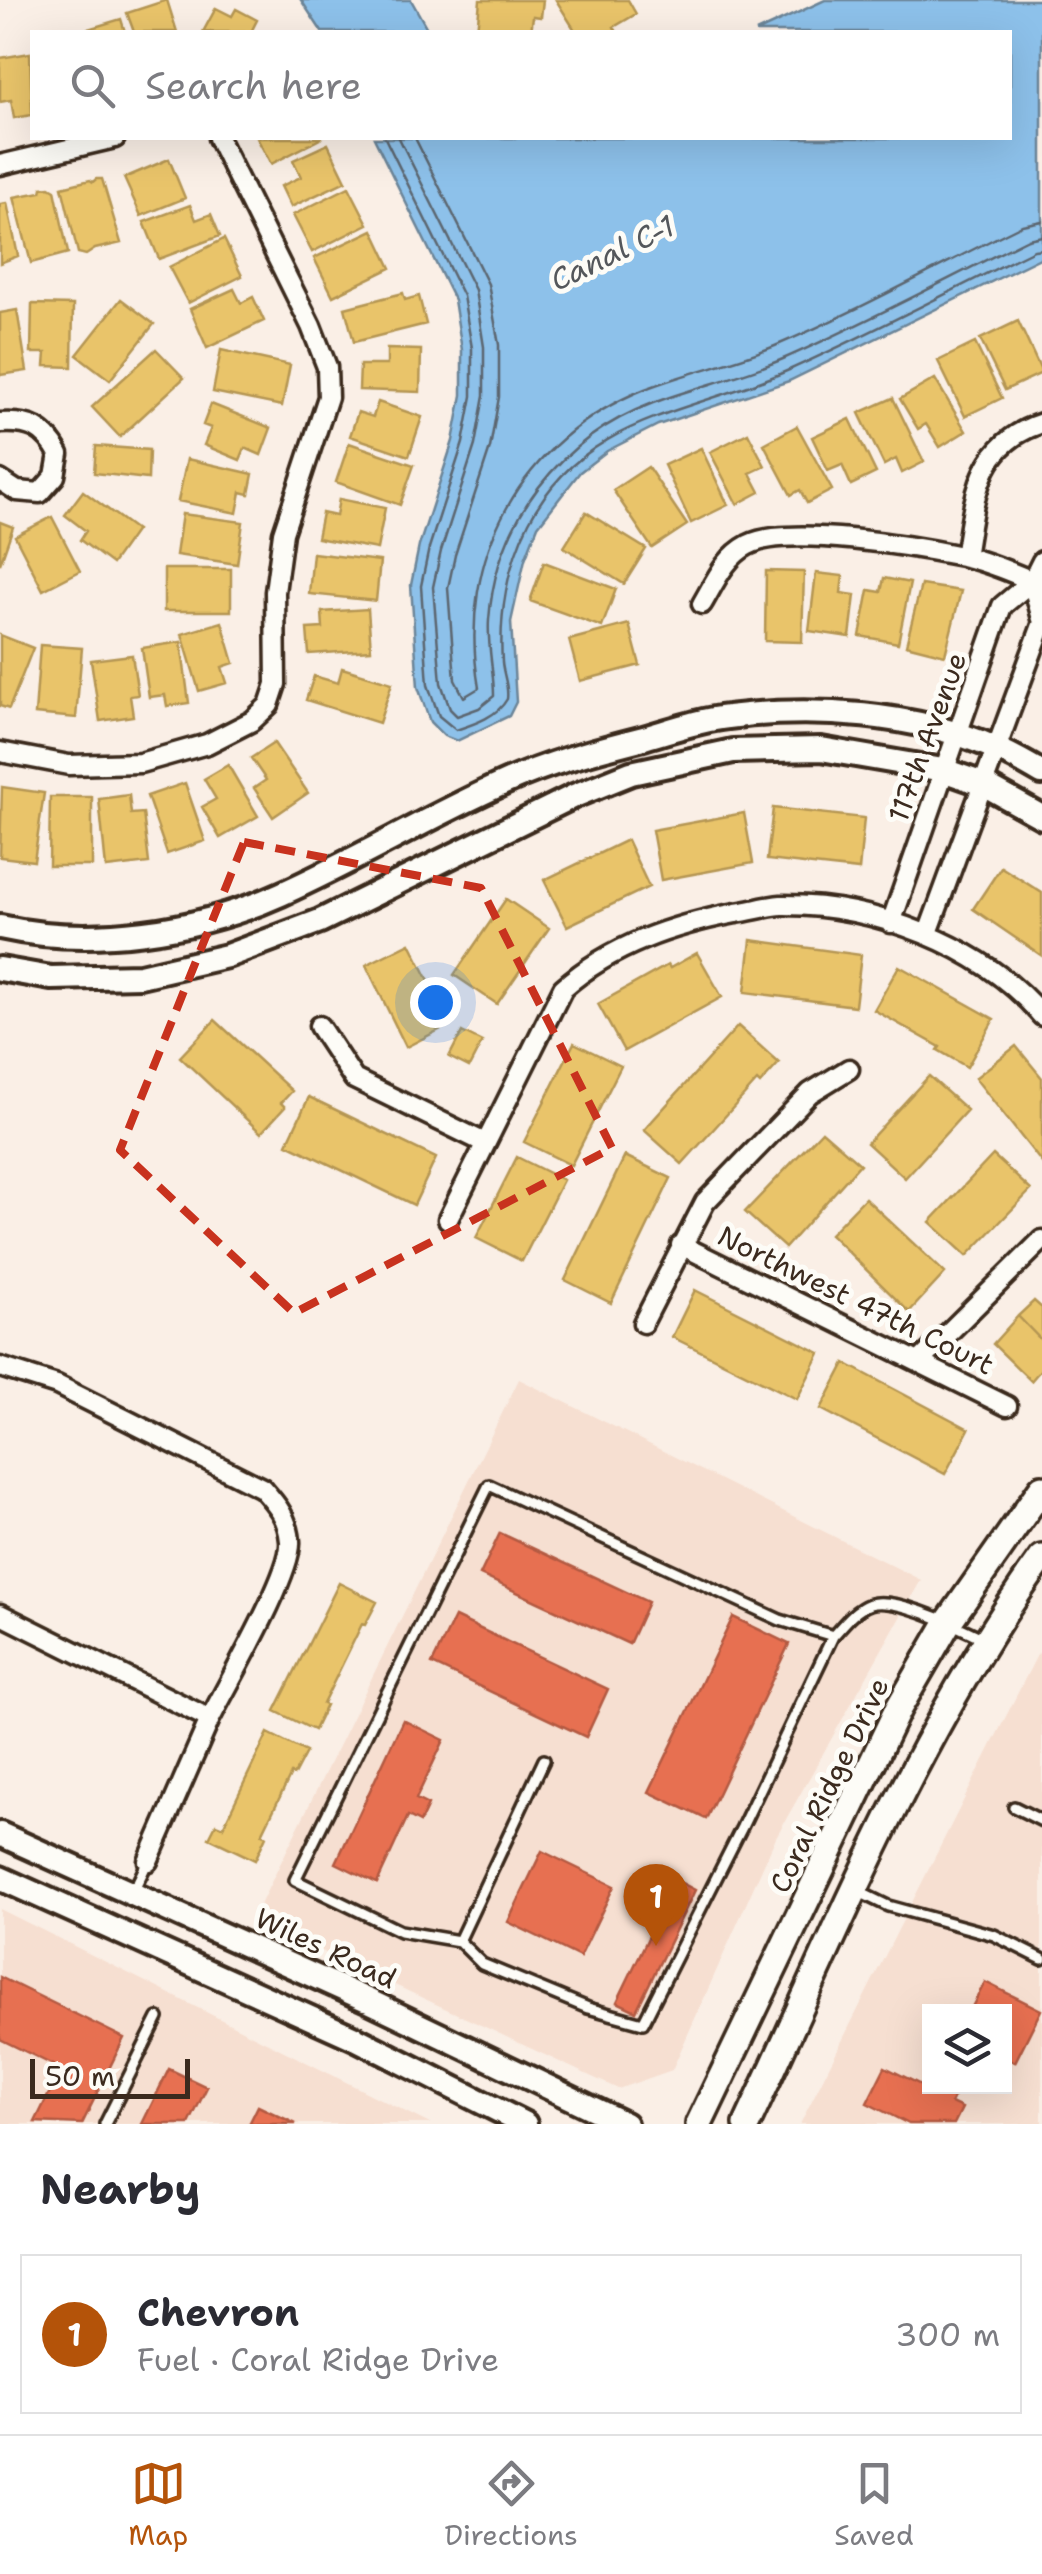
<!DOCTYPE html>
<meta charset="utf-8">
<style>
body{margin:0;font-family:"Shantell Sans",sans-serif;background:#f7f7f7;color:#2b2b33}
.controls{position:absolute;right:30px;bottom:30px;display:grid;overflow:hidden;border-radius:0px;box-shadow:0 10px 40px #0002}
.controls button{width:90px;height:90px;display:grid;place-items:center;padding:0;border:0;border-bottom:2px solid #e1e1e2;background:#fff;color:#2b2b33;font:50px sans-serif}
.scale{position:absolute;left:30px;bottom:25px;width:160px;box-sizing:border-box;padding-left:10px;border:5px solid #3b2a1e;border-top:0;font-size:28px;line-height:35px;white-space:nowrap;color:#3b2a1e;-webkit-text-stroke:8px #fdfcf7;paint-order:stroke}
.you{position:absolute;left:435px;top:1002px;width:35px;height:35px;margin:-25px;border:8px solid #fff;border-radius:50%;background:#1a73e8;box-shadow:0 0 0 15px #1a73e833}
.badge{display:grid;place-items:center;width:65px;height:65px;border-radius:50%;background:#b45309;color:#fff;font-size:32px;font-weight:700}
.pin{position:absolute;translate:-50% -82px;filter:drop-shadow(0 2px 5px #0008)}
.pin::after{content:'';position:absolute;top:52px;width:35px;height:30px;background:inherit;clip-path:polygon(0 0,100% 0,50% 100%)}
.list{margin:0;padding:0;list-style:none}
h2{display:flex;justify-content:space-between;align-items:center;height:130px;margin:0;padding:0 40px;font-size:42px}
h2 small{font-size:32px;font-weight:400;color:#7c7c81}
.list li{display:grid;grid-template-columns:65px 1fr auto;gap:30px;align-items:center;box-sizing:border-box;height:160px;margin:0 20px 20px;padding:0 20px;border:2px solid #e1e1e2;border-radius:0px}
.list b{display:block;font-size:38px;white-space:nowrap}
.list p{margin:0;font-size:32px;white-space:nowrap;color:#7c7c81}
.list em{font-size:32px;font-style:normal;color:#7c7c81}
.icon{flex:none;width:55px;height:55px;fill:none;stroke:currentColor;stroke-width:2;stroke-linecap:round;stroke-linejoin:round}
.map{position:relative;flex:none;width:1042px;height:2124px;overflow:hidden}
.search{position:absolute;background:#fff;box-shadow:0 10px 40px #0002;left:30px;right:30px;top:30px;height:110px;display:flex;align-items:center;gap:25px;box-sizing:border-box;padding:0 35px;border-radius:0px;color:#7c7c81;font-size:38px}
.sheet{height:310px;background:#fff}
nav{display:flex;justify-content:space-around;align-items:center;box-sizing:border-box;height:140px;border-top:2px solid #e1e1e2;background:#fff;font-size:28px;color:#7c7c81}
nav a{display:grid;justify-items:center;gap:5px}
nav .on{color:#b45309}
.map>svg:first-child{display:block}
.built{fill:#f6dfd1;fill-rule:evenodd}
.water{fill:#8dc1ea;stroke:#6c8598;stroke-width:2.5}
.homes{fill:#e9c46a;stroke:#b59653;stroke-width:2.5}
.shops{fill:#e76f51;stroke:#b35a42;stroke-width:2.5}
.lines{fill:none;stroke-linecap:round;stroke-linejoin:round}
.shore{stroke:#5c6670;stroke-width:2.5}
.service-casing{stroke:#3b2a1e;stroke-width:16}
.minor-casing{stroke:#3b2a1e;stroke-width:25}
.tertiary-casing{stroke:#3b2a1e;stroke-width:30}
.secondary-casing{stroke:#3b2a1e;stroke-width:32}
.service{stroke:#fdfcf7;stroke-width:9}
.minor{stroke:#fdfcf7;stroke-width:18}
.tertiary{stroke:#fdfcf7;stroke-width:22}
.secondary{stroke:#fdfcf7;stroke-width:25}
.marked{fill:none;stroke:#c8321e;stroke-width:8;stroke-dasharray:20 12;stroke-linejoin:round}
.labels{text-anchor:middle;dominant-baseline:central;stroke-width:10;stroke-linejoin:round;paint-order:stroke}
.street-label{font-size:28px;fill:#3b2a1e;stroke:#fdfcf7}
.water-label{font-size:30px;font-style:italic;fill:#54575b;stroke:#fdfcf7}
</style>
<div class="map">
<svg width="1042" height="2124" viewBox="0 0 1042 2124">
<rect width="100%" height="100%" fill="#faefe6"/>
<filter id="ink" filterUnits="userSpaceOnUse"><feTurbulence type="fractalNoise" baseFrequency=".01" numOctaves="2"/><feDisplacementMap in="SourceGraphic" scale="20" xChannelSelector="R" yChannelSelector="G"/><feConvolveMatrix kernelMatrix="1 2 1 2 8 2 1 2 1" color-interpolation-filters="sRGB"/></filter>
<g filter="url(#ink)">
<path class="built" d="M519 1379 921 1580 776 1837 672 2070 618 2089 253 1919Z
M1038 1653 1042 1655V2124H800ZM930 2011H1004V2086H930Z
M0 1909 430 2124H0Z"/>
<path class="water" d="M301 0H411L429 32H322Z
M825 0H1042V257L789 381 658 425 607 451 580 472 538 526 525 559 511 622 516 702 509 716 457 741 444 736 430 722 418 687 411 585 419 546 453 441 462 395V350L454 300 374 138H1010V32H756Z"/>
<path class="homes" d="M167 0 177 32H134L127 13Z
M480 0H543L541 17 533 16 531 32H477Z
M556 0H628L636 14 614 27 617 32H576Z
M216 8 232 16 236 9 257 20 251 32H203Z
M121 19 125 32H82L81 31Z
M30 53 32 115 14 118 11 100 0 102V58Z
M257 138H322L271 164Z
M328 144 346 181 291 207 281 186 301 177 293 160Z
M169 159 185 198 141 216 124 178Z
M96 179H102L121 243 95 249 86 255 78 253 62 187 90 180 93 182Z
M50 187 55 190 68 253 31 263 14 197 41 192 42 188Z
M349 187 368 224 312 252 293 215Z
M7 203 18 256 0 263V204Z
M190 205 196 220 211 214 220 236 159 259 144 222Z
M373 230 391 268 333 296 314 258Z
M224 239 242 276 188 303 169 267Z
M234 289 241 303 253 297 264 321 207 348 190 309Z
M403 293 405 300 419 296 426 324 354 342 345 308Z
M121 299 154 324 110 380 77 355Z
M32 304 73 305 72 367 45 366 46 353H31Z
M17 310 27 371 0 375V313Z
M1018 321 1042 373 1005 390 980 339Z
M975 343 1002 398 965 416 938 361Z
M156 349 184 378 120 437 92 407Z
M387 349 421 350 420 392 359 390 360 365H387Z
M221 350 290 365 282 406 213 392Z
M935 379 966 431 940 447 926 424 918 429 900 399Z
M893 398 924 462 902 473 896 459 884 465 859 413Z
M378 402 422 417 409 456 350 436 358 412 373 417Z
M211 404 271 428 261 455 245 448 240 460 204 445 211 428 203 425Z
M850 419 876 473 851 485 842 465 828 471 812 437Z
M797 426 832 490 807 503 800 490 791 495 764 444Z
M748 433 765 466 750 473 760 492 737 504 710 452Z
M349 443 414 465 400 505 336 482Z
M96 446 149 450 148 479 94 473Z
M701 448 728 505 691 523 664 465Z
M187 459 253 474 249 494 241 492 237 513 178 501Z
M648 467 687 525 652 548 613 490Z
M83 491 136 530 112 564 80 540 86 531 65 515Z
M339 499 385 508 377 549 317 538 322 513 336 516Z
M586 512 646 549 624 584 564 547Z
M182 514 243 522 237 564 176 555Z
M52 517 80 571 43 590 15 536Z
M0 522 13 527 0 564Z
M313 553 380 561 376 601 309 594Z
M544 562 616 589 602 627 530 601Z
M164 569H231V611H164Z
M766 571 804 572 802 642 765 641Z
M816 573 843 576 841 593 855 595 850 637 809 631Z
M884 578 910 583 898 643 860 636 869 590 881 592Z
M921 585 961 591 945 655 906 645Z
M368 609 371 650 309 654 307 629 323 628 322 612Z
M222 622 234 663 222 667 227 683 199 691 182 634Z
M629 624 640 665 580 681 569 640Z
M0 635 33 648 9 709 0 706Z
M181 642 189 703 167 706 165 695 149 697 142 648Z
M40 645 82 648 76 718 35 714Z
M132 655 138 695 130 696 133 716 100 721 91 660Z
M342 668 392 683 379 723 306 700 314 676 338 683Z
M274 743 308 793 273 817 254 788 266 780 251 758Z
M228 765 258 816 220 838 202 807 216 799 204 779Z
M185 783 205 841 167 854 147 796Z
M2 787 44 793 34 861 0 857Z
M129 795 131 814 143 813 149 863 106 868 99 799Z
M50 797H92V866H49Z
M773 808 864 818 859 870 767 860Z
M744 813 753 863 661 880 652 830Z
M627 840 649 887 567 926 544 880Z
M1001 867 1042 893V956L973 909Z
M506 899 549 928 497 1004 454 975Z
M751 940 861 955 855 1006 745 992Z
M410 943 451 1024 406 1047 366 965Z
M697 953 722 997 624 1051 598 1004 668 965 670 968Z
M899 966 994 1019 967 1067 938 1050 940 1047 874 1010Z
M215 1020 292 1091 281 1103 285 1107 261 1133 180 1057Z
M738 1026 779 1063 760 1084 757 1081 682 1164 644 1130Z
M462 1032 482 1042 469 1067 449 1057Z
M574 1043 621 1066 571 1165 524 1142Z
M1016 1046 1042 1078V1163L975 1078Z
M929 1076 967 1110 905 1178 867 1143Z
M309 1097 436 1158 414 1205 287 1144Z
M822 1131 860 1164 785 1248 745 1212Z
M993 1155 1031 1190 967 1256 930 1222Z
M625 1156 671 1178 611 1303 565 1280Z
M517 1157 563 1180 522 1261 476 1238Z
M865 1198 945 1273 909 1312 830 1234Z
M695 1290 820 1353 797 1399 672 1337Z
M1034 1301 1042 1308V1341L1018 1316Z
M1018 1316 1042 1341V1368L1031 1381 993 1344Z
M845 1363 969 1429 945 1474 821 1409Z
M339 1583 377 1602 365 1625 362 1624 323 1704 326 1705 314 1730 275 1711Z
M268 1733 306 1752 294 1775 291 1774 262 1834 266 1836 255 1860 209 1838 216 1824 223 1827Z"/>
<path class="shops" d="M500 1533 648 1602 629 1644 480 1575Z
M455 1617 608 1689 586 1737 432 1664Z
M733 1617 789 1644 706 1819 649 1792Z
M403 1720 444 1740 416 1799 428 1805 420 1822 408 1816 377 1883 336 1863Z
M542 1851 614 1886 580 1957 508 1922Z
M676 1880 695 1890 636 2011 617 2002Z
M0 1977 124 2038 82 2124 35 2122 61 2069 0 2039Z
M985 1982 1041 2010 1015 2062 1004 2057V2011H970Z
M885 2067 931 2090 933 2086H959L951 2103 962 2108 954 2124H909L867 2103Z
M169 2069 207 2087 189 2124H142Z
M258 2106 296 2124H249Z"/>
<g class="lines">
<path class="shore" d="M385 138 463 296 472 348V396L463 443 429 548 421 586 428 685 439 716 456 730C474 724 497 717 507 699 509 686 503 675 502 662 499 615 507 565 529 522 583 416 693 413 789 370 872 333 952 290 1034 250L1042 249
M399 138 475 290 484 347V396L475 445 441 551 433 587 441 683 450 709 457 716 479 708 494 696C494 671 487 646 489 620 496 520 560 438 653 403 695 387 741 377 783 359 866 323 947 279 1028 239L1042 236
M415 138 488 284 499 345V397L490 448 455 555 448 588 455 680 464 697 479 688C456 556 521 439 645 389 688 372 733 363 775 346 859 311 940 265 1022 225L1042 221"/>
<g class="service-casing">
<path id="service" d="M833 1636 780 1620 489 1485 295 1880 400 1931 459 1941 482 1964 588 2008 643 2023 742 1827 833 1636C844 1624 854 1610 870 1604 895 1596 960 1627 984 1639
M1014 1807 1042 1821
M134 1890 148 1861
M857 1891 888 1906 994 1935 1042 1959
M459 1941 544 1760
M105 2124 158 2018"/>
</g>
<g class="minor-casing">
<path id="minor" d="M0 165 115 138
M0 423C30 421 45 428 59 454L55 476 40 493 17 491 0 480
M965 557C975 498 976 444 1042 423
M1032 581 1042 619
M702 604C715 582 725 557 748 545 786 524 917 547 962 556 988 562 1016 574 1042 585
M0 752 69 765 140 763 207 744 252 721 269 705 276 684 275 592 283 533 328 397 327 367 311 326 218 138
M891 923 1002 606 1032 581 1042 561
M928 933 1042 625
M319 1026 354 1079 485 1143
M448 1219 563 988C612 945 673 925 736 913 751 911 767 906 781 905 873 904 983 945 1042 1016
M681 1245 1007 1406
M643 1323 705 1202 810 1093 849 1069
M920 1361 1042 1240
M0 1367 57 1385 262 1488C277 1505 288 1518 290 1541 293 1572 227 1685 210 1719
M0 1614 210 1719 148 1861"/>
</g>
<g class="tertiary-casing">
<path id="tertiary" d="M0 927C90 947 197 932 281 894 357 860 428 817 504 783 548 763 593 751 640 739 669 731 698 720 728 717 814 706 915 713 995 748 1011 755 1027 764 1042 773
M0 969 51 978 140 976 227 956 320 921 574 796 631 773 733 751 821 749 943 770 983 784 1042 817
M0 1834 367 2000 625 2124
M0 1878 357 2039 525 2124"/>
</g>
<g class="secondary-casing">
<path id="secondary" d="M699 2124 898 1709 949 1621 1042 1488
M747 2124C837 1932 917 1731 1042 1558"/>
</g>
<use href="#service" class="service"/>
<use href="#minor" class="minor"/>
<use href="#tertiary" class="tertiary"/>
<use href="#secondary" class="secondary"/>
</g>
</g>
<path class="marked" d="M244 842 481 888 612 1148 294 1313 120 1150Z"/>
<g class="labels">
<g class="street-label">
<text transform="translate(927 737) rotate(-70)">117th Avenue</text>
<text transform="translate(856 1300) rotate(26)">Northwest 47th Court</text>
<text transform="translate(829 1785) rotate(-64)">Coral Ridge Drive</text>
<text transform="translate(326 1948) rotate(25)">Wiles Road</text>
</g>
<g class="water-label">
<text transform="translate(612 253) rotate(-26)">Canal C-1</text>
</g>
</g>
</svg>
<div class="controls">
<button><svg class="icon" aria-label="layers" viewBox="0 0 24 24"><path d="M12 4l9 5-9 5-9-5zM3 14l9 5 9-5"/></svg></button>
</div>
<div class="scale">50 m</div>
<div class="you"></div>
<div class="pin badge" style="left:656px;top:1946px">1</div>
<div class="search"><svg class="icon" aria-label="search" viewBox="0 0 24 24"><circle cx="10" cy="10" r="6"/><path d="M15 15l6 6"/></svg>Search here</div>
</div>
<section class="sheet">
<h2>Nearby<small></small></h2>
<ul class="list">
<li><span class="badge">1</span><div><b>Chevron</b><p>Fuel · Coral Ridge Drive</p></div><em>300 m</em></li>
</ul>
</section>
<nav>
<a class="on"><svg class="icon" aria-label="map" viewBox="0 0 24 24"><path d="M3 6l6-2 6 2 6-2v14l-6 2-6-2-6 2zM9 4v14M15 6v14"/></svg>Map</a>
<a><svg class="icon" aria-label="directions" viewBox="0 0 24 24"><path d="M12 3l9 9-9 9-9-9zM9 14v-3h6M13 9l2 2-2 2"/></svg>Directions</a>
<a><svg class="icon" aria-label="saved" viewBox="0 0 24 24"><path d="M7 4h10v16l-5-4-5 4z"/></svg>Saved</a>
</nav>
